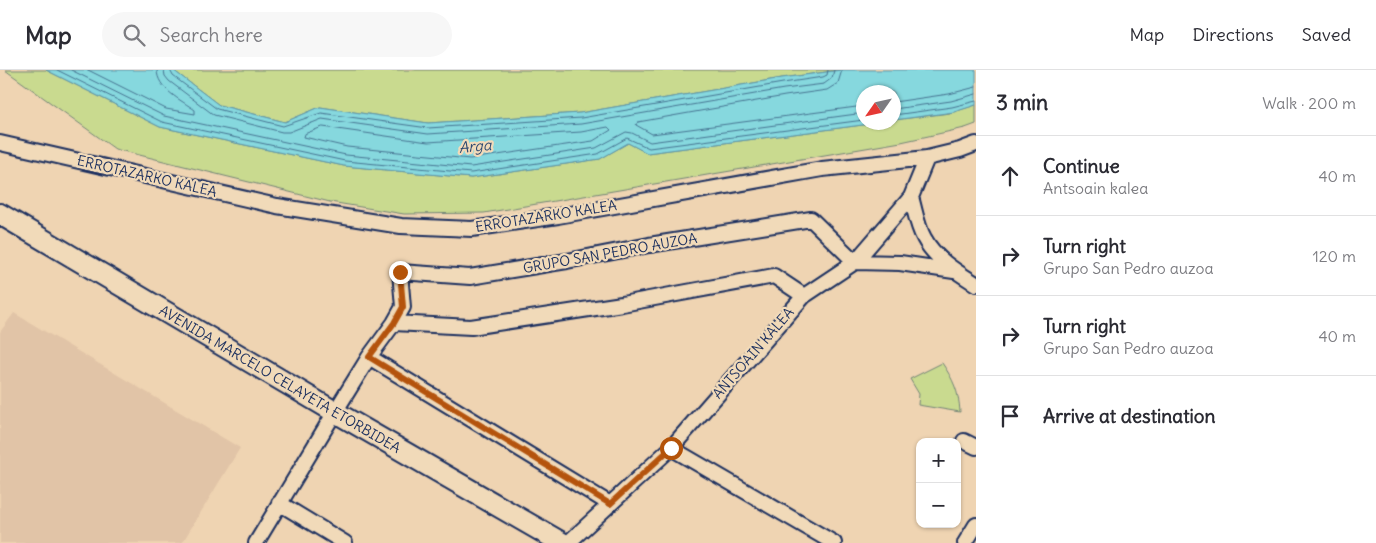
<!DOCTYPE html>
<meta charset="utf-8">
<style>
body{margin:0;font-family:Delius,sans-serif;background:#f7f7f7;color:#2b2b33}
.controls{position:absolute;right:15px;bottom:15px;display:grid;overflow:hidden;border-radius:10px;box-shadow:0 1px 4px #0004}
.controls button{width:45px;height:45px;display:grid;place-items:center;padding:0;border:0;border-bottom:1px solid #e1e1e2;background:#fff;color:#2b2b33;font:25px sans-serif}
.compass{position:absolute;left:856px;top:15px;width:45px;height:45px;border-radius:50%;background:#fff;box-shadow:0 1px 4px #0004;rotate:236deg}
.stop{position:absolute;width:15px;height:15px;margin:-11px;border:4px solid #b45309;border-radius:50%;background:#fff}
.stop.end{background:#b45309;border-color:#fff;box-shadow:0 1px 5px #0008}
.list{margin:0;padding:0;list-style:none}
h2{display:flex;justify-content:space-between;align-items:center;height:65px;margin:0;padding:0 20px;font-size:21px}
h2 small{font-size:16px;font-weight:400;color:#7c7c81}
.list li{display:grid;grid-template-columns:32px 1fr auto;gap:15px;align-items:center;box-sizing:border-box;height:80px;padding:0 20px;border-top:1px solid #e1e1e2}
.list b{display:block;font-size:19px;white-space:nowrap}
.list p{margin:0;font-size:16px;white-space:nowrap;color:#7c7c81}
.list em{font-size:16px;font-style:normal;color:#7c7c81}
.icon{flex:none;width:28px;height:28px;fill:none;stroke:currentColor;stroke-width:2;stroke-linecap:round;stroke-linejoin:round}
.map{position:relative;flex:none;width:976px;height:473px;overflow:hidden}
header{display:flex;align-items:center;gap:30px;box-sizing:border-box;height:70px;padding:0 25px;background:#fff;border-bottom:1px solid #e1e1e2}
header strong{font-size:24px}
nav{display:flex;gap:28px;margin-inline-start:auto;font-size:18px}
.search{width:350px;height:45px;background:#f7f7f7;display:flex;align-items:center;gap:12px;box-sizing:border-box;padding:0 18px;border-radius:28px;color:#7c7c81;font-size:19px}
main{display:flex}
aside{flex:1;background:#fff}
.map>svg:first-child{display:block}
.built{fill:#e1c4a7}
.green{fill:#c9da8f;stroke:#728476}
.water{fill:#86d8de;stroke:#5b94ab}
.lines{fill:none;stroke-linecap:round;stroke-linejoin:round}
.shore{stroke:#467391;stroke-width:1}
.street-casing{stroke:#1b2f5e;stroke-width:18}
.secondary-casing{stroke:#1b2f5e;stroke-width:24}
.street{stroke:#f1dab9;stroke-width:14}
.secondary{stroke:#f1dab9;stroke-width:20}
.route{stroke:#b45309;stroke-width:6}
.labels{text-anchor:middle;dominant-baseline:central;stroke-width:4.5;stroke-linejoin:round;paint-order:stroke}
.street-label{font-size:14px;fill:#1b2f5e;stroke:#f1dab9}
.water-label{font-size:15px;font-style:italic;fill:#2b4871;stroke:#f1dab9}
</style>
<header>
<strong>Map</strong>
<div class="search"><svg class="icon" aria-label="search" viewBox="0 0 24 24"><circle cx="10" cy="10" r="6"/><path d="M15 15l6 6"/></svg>Search here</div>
<nav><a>Map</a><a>Directions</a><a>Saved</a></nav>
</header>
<main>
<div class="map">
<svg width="976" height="473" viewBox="0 0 976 473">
<rect width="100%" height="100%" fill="#efd4b2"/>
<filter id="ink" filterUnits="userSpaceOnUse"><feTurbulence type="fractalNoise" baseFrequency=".02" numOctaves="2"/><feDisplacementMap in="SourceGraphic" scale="10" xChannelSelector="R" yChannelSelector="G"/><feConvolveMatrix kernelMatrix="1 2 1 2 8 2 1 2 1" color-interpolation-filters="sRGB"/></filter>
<g filter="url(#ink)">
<path class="built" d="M14 243 240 378 182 473H0V262Z"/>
<path class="green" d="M5 0H46L160 57 344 96 471 108 600 89 628 73 647 83 878 53 894 52V50L950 43 976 35V54L965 58 901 72 484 143 404 144 330 132 115 79Z
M173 0H841L782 8 580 43 428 53 320 37 285 52 219 35Z
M942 293C953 309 959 322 960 342L918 335 919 324 910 309Z"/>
<path class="water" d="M46 0H173L219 35 285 52 320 37 428 53 580 43 782 8 841 0H976V35L954 42 894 50V22H864V52L878 53 647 83 628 73 600 89 471 108 344 96 160 57Z"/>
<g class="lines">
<path class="shore" d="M57 0 162 52 345 91 471 103 598 84 627 68 649 78 864 50
M71 0 164 46 346 85 471 97 596 78 626 62 632 63 650 72 864 43
M88 0 166 39 195 44V40C181 30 157 19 157 0
M164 0 165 6 169 11 214 45 282 62H289L322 49 428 64 581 54 784 19 824 14 832 8 834 0
M170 0 173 6 217 39 283 56 321 43 428 58 581 48 783 13 823 7 827 5 828 0
M842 0 838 13 827 20 785 26 638 52 636 55 652 64 864 36
M894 32 949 24 976 17
M894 39 951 31 976 24
M894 45 952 37 976 31
M323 57 428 72 581 62 608 57 611 60 593 71 470 89 347 77 304 67 305 64Z"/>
<g class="street-casing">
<path id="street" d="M0 73 277 136 401 156 472 159 558 146 822 99 927 88 960 80 976 74
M911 127C915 140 917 156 924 168 935 189 957 202 976 214
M394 253 471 257 622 234 774 206 804 226
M369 287 610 434
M964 371 976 377
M671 378 834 473
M279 433 345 473
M256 473 335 342 369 287 394 253 403 237 400 202 470 207 567 191 649 175 811 149 855 192 900 193 954 201
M568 473 671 378 804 226 855 192 911 127 927 88
M965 473 976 455"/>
</g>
<g class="secondary-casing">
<g id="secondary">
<path id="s1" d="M0 144 335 342 562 473"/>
</g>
</g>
<use href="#street" class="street"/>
<use href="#secondary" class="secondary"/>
</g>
</g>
<g class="lines" filter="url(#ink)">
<path class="route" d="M400 202 403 237 394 253 369 287 610 434 671 378"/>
</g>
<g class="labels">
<g class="street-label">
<text transform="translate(147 106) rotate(13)">ERROTAZARKO KALEA</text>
<text transform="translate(546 146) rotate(-9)">ERROTAZARKO KALEA</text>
<text transform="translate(610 183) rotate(-10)">GRUPO SAN PEDRO AUZOA</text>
<text transform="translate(753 283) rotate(-49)">ANTSOAIN KALEA</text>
<text stroke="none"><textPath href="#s1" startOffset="325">AVENIDA MARCELO CELAYETA ETORBIDEA</textPath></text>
</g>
<g class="water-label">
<text transform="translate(475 76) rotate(-5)">Arga</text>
</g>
</g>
</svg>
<div class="controls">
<button>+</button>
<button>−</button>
</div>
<svg class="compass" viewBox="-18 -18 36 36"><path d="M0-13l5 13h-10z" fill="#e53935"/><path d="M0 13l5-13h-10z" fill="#7c7c81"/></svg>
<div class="stop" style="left:671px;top:378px"></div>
<div class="stop end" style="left:400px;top:202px"></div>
</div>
<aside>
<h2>3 min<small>Walk · 200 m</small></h2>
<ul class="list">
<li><svg class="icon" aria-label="ahead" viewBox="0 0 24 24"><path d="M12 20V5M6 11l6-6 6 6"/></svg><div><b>Continue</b><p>Antsoain kalea</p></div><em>40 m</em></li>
<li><svg class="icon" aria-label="right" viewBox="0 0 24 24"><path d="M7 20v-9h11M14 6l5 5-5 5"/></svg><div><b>Turn right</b><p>Grupo San Pedro auzoa</p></div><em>120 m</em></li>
<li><svg class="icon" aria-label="right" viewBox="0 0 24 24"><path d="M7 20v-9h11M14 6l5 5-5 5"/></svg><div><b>Turn right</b><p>Grupo San Pedro auzoa</p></div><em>40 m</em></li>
<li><svg class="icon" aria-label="arrive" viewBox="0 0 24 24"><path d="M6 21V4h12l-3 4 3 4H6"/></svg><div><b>Arrive at destination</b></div></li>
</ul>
</aside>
</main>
